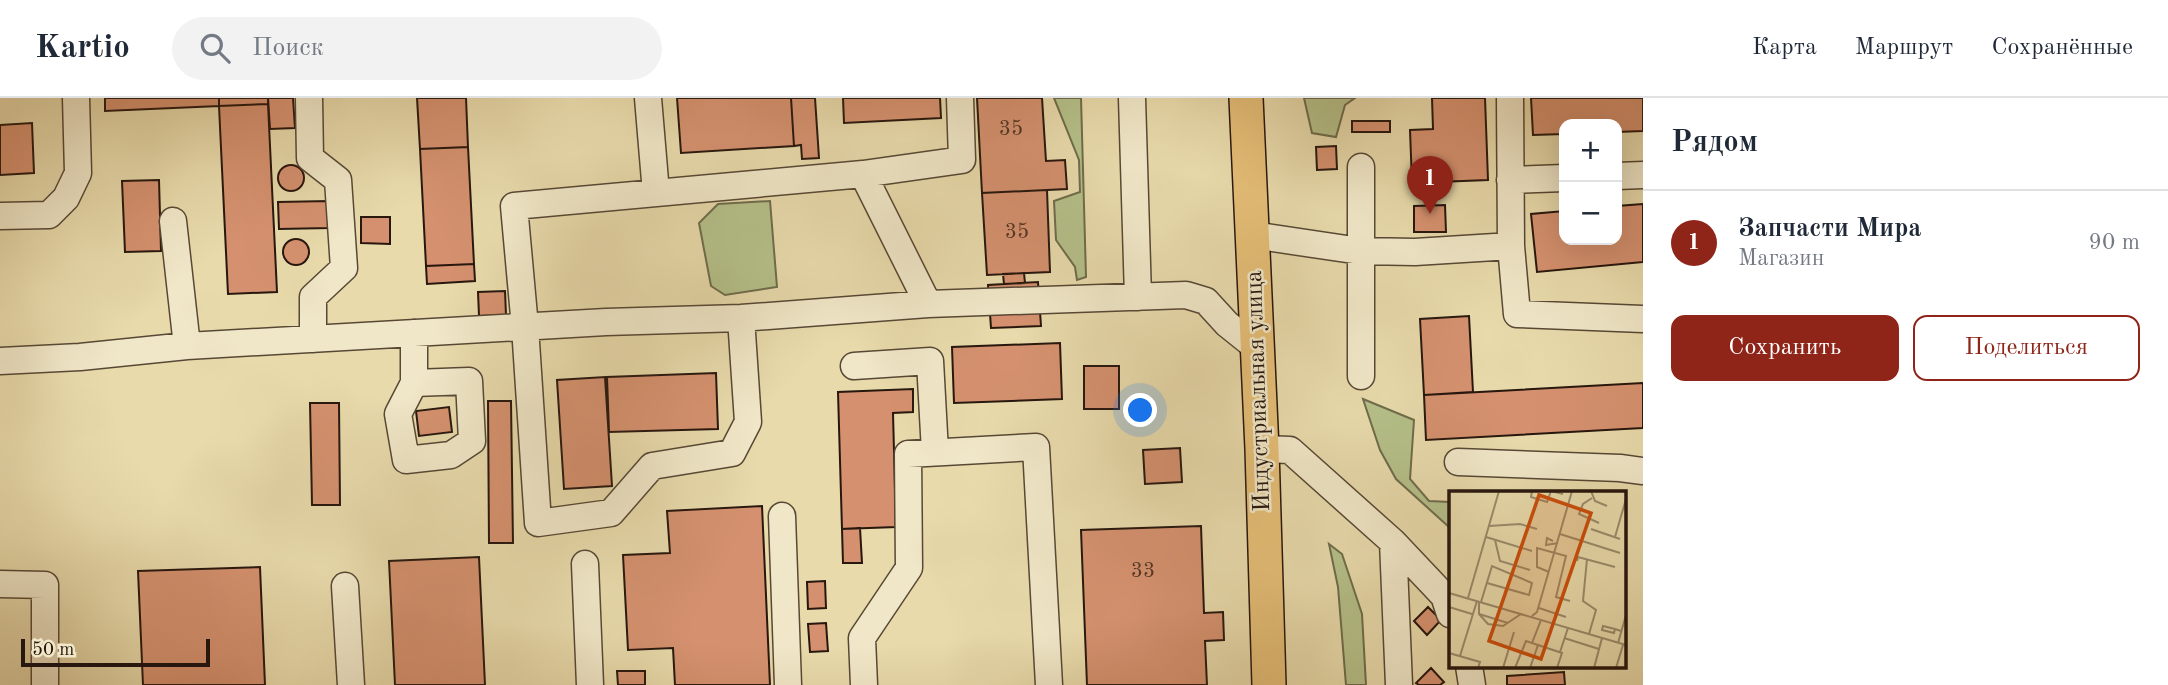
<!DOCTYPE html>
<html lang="ru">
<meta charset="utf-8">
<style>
body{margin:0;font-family:"Old Standard TT",serif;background:#f2f2f3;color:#1f2937}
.controls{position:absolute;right:21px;top:21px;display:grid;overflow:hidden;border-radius:14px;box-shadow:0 7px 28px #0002}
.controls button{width:63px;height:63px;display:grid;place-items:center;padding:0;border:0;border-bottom:2px solid #e0e1e3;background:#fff;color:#1f2937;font:35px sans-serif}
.scale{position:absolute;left:21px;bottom:18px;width:189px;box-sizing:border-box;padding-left:7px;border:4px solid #27170e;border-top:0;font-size:19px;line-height:24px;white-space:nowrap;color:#27170e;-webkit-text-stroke:5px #f0e7c8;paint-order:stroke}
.you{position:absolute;left:1141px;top:313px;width:24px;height:24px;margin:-18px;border:5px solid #fff;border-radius:50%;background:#1a73e8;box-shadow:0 0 0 10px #1a73e833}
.badge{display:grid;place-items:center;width:46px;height:46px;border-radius:50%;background:#8f2418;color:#fff;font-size:23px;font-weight:700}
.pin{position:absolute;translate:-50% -58px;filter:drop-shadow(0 2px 4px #0008)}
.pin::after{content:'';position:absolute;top:37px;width:24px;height:21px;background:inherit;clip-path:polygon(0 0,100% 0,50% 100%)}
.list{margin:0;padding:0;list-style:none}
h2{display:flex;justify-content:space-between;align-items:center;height:91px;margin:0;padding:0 28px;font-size:30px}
h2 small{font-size:23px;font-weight:400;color:#747a83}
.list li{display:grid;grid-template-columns:46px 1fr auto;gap:21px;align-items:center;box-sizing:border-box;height:105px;padding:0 28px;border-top:2px solid #e0e1e3}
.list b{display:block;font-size:26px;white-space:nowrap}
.list p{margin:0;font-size:23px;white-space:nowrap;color:#747a83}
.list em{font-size:23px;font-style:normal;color:#747a83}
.actions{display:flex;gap:14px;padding:21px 28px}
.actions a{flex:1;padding:16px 0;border:2px solid #8f2418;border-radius:14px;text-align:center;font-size:24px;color:#8f2418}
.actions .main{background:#8f2418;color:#fff}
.icon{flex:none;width:38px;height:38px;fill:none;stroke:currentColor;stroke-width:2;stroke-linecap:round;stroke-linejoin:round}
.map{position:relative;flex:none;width:1643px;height:587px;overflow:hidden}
header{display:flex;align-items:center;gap:42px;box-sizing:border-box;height:98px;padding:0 35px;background:#fff;border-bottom:2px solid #e0e1e3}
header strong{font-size:33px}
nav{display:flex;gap:38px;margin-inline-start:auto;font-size:24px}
.search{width:490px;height:63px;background:#f2f2f3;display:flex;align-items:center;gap:18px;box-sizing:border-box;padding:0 24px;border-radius:38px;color:#747a83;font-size:26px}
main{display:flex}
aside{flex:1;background:#fff}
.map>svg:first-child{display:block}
.green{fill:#b5c089;stroke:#6e6c4c;stroke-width:2}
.building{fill:#d5916f;stroke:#27170e;stroke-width:2}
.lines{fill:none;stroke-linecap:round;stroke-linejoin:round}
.minor-casing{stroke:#574835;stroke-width:29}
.major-casing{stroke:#27170e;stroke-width:36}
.minor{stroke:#f0e7c8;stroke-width:26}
.major{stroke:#e4bd76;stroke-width:33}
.labels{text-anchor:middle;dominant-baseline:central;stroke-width:5;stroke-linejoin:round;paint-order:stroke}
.number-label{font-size:21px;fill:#523626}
.street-label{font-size:24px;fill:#27170e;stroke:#f0e7c8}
.inset-road{fill:none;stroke:#9b8c6c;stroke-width:2}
.view{fill:#cb4f0c;fill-opacity:0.15;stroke:#cb4f0c;stroke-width:3.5}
.inset-edge{fill:none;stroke:#27170e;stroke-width:3.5}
</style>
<header>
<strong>Kartio</strong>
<div class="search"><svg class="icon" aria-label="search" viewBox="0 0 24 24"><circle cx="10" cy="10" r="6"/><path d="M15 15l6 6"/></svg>Поиск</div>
<nav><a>Карта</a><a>Маршрут</a><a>Сохранённые</a></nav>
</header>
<main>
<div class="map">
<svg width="1643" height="587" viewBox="0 0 1643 587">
<rect width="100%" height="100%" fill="#e8daab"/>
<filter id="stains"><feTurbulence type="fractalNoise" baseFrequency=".00286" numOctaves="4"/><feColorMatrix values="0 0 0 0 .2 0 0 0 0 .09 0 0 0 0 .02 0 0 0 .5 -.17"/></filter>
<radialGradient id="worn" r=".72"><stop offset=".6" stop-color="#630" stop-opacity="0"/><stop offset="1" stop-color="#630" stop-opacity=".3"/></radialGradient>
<path class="green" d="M1054 0H1081L1086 179 1077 182 1075 169 1056 142 1054 103 1080 94 1079 62Z
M1304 0H1355L1345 7 1336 39 1312 35Z
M770 103 777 189 725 197 711 188 699 125 718 106Z
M1363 301 1414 322 1410 381 1429 403 1450 404V430L1396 381 1380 352Z
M1329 446 1342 456 1362 516 1366 587H1346L1338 489Z"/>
<path class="building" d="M105 0H219V8L105 13Z
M219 0H268V6L219 8Z
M268 0H293L295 30 270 31Z
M417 0H466L468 49 420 51Z
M677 0H791L794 48 681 55Z
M791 0H815L819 60 802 61 801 47 794 48Z
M843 0H940L941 20 844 25Z
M977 0H1042L1046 63 1065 62 1067 91 982 95Z
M1432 0H1485L1488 82 1412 85 1410 32 1433 31Z
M1531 0H1643V33L1617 34V26H1564V36L1533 37Z
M268 6 277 194 228 196 219 8Z
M1352 23H1390V34H1352Z
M32 25 34 75 0 77V27Z
M1336 48 1337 71 1317 72 1316 49Z
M468 49 474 166 426 168 420 51Z
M278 80a13 13 0 1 1 26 0a13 13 0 1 1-26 0Z
M159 82 161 153 125 154 122 83Z
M1047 92 1050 174 987 177 982 95Z
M329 103 330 130 279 131 278 104Z
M1643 106V164L1537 174 1531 116 1564 113V142H1617V108Z
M1445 107 1446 134H1414V108Z
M361 119H390V146L361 145Z
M283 154a13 13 0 1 1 26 0a13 13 0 1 1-26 0Z
M474 166 475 183 427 186 426 168Z
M1024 175 1025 185 1004 186 1003 176Z
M1038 184 1041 228 991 230 988 187Z
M505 193 506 217 479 218 478 194Z
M1469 218 1473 294 1424 297 1420 221Z
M1060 245 1062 301 954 305 952 249Z
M1084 268H1119V311H1084Z
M716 275 718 331 609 334 607 279Z
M605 279 612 388 564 391 557 282Z
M1643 285V330L1426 342 1424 297Z
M913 291V314L893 315 896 429 842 431 838 294Z
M488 303H511L513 445H489Z
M310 305H339L340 407H312Z
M449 309 452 334 419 338 416 313Z
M1180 350 1182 384 1145 386 1143 352Z
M762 408 770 587H675L673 550 628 552 623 457 670 455 667 413Z
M1201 428 1204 515 1223 514 1224 542 1205 543 1207 587H1087L1081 432Z
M860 430 862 465H843L842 431Z
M479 459 485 587H395L389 463Z
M260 469 265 587H143L138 473Z
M825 483 826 510 808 511 807 484Z
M1428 509 1441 522 1427 537 1414 523Z
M826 525 828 553 810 554 808 526Z
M1431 570 1444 584 1440 587H1419L1416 585Z
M617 573H645V587H618Z
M1564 574 1565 587H1507V578Z"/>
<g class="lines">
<g class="minor-casing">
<path id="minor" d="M309 0 310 60 338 82 344 170 313 199V241
M648 0 656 95
M1132 0 1138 199
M1510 0 1511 148 1517 216 1643 221
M863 76 928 206
M1617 78 1643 77
M1510 82 1564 80
M0 118 49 117 66 100 78 75 76 0
M173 123 187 248
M1252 137 1360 153 1415 154 1511 148
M741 220 748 324 732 355 652 368 611 415 538 425 525 229 514 108 863 76 962 62 960 0
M414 235V285L469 283 472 343 451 357 406 362 398 316 414 285
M0 263 80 259 187 248 606 224 741 220 928 206 1186 197 1206 203 1227 226 1257 250
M854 268 930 263 935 354
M1361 278V69
M1262 351 1290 352 1393 444 1444 498 1450 516
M1458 364 1620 370 1643 373
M782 418 788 587
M1393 444 1399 587
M585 466 590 587
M0 486 45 487V587
M345 488 351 587
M1469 568 1472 587
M864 587 862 540 909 470 908 356 1036 349 1049 587"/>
</g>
<g class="major-casing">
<path id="major" d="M1246 0 1262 351 1269 587"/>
</g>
<use href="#minor" class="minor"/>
<use href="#major" class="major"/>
</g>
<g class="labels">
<g class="number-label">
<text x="1011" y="31">35</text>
<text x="1017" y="134">35</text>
<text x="1143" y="473">33</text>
</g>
<g class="street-label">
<text transform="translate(1259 293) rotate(-92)">Индустриальная улица</text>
</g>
</g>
<g transform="translate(1449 393)">
<rect width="177" height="177" fill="#e8daab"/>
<path class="inset-road" d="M83 0 82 6 98 11 102 0 114 3M142 0 146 10 158 15M143 7 134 13 130 23 150 32M40 35 71 33 88 38M142 38 171 48M111 43 171 62M37 46 83 60M166 46 177 8M46 49 51 70 81 79M104 50 98 47 97 54 109 52M138 68 134 110 147 119 140 143M128 70 129 66 166 76M100 81 88 76V57L117 65 107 106 121 110M0 102 177 154M19 107 50 0M30 110V123L39 133 54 135 72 123M32 111 43 75 83 92 80 104 38 92M0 116 23 123M90 117 117 126M30 123 59 132M83 125 88 121 123 0M166 138 165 142 153 139 154 135 166 138 172 140M115 147 150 158M83 152 92 129M169 152 177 124M111 161 119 137M0 162 31 171 29 177M11 165 28 110M54 177 65 141M66 177 77 150 113 162 108 177M81 177 89 154M145 177 153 147M167 177 174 154"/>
<path class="view" d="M90 4 142 22 92 168 40 150Z"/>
<rect width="177" height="177" class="inset-edge"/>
</g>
<rect width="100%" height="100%" filter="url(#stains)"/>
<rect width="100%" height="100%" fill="url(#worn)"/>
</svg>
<div class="controls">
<button>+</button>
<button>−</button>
</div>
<div class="scale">50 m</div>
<div class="you"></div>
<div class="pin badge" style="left:1430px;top:116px">1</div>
</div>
<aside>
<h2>Рядом<small></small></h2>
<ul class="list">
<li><span class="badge">1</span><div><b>Запчасти Мира</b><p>Магазин</p></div><em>90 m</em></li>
</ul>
<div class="actions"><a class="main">Сохранить</a><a>Поделиться</a></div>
</aside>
</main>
